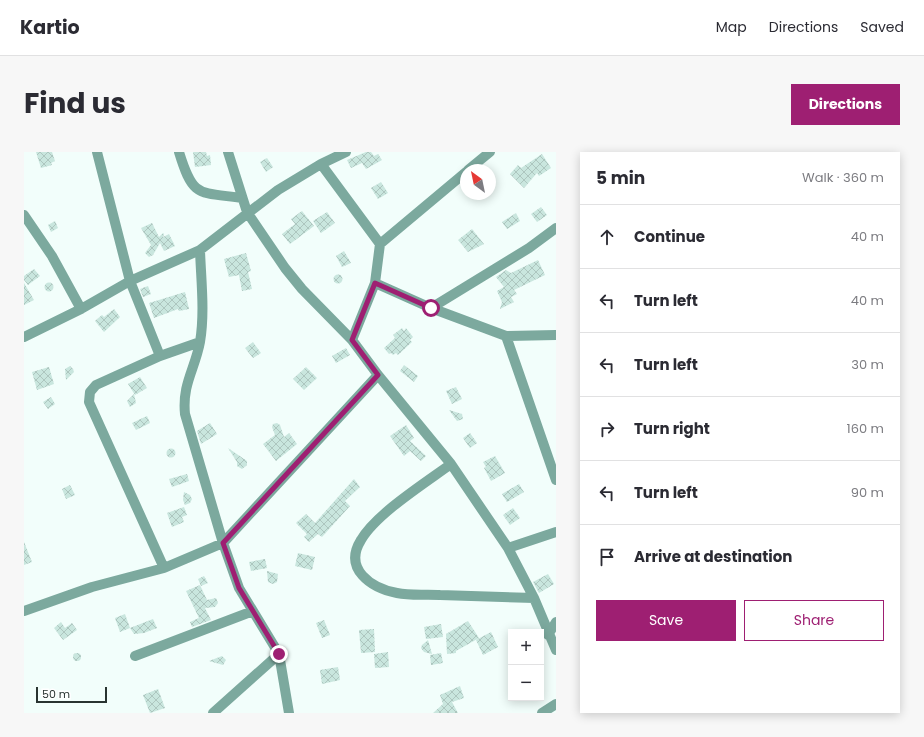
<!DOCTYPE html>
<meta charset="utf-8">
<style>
body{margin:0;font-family:Poppins,sans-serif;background:#f7f7f7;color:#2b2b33}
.controls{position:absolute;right:12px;bottom:12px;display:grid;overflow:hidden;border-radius:0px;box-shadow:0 2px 10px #0003}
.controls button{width:36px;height:36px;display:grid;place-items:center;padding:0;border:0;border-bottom:1px solid #e1e1e2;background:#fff;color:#2b2b33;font:20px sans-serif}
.compass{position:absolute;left:436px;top:12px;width:36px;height:36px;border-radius:50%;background:#fff;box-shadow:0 2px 10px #0003;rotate:327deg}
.scale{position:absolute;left:12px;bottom:10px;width:71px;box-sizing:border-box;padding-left:4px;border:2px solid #293431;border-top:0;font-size:11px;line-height:14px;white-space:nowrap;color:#293431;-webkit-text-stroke:3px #fff;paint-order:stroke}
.stop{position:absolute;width:12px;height:12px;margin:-9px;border:3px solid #9e1f72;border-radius:50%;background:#fff}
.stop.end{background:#9e1f72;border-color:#fff;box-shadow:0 1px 4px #0008}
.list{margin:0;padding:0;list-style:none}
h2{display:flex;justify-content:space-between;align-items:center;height:52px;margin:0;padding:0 16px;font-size:17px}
h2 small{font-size:13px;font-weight:400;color:#7c7c81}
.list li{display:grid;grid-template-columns:26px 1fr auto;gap:12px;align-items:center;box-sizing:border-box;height:64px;padding:0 16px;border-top:1px solid #e1e1e2}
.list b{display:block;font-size:15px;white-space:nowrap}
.list em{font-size:13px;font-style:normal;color:#7c7c81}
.actions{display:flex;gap:8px;padding:12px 16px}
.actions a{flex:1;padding:9px 0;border:1px solid #9e1f72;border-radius:0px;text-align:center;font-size:14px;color:#9e1f72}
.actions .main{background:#9e1f72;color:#fff}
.icon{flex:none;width:22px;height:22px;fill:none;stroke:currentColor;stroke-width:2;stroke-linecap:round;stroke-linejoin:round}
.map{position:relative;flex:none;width:532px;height:561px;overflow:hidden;border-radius:0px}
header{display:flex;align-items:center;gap:24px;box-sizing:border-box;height:56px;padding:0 20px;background:#fff;border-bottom:1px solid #e1e1e2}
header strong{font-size:19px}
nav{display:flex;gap:22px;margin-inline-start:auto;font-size:14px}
.intro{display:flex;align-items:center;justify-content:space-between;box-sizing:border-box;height:96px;padding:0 24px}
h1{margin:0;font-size:28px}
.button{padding:10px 18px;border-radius:0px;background:#9e1f72;color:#fff;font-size:14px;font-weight:700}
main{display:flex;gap:24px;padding:0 24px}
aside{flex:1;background:#fff;border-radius:0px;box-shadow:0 2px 10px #0003}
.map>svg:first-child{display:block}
.building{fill:url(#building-cross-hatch)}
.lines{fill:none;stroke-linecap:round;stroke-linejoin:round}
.minor{stroke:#7ca99e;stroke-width:10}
.route{stroke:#9e1f72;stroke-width:5}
</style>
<header>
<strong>Kartio</strong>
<nav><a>Map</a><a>Directions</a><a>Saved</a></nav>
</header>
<div class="intro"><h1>Find us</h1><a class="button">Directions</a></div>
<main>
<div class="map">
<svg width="532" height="561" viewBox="0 0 532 561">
<defs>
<pattern id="building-cross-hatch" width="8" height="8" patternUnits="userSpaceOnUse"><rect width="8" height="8" fill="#c9e6de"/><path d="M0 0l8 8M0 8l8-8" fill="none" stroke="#adc6bf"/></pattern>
</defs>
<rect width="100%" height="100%" fill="#f2fefb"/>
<path class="building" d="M12 0H28L31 9 27 11 28 13 17 16Z
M169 0H182L183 4 186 3 187 13 171 15Z
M342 0H347L350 4 354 2 358 8 342 17 338 11 327 16 323 8Z
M518 2 527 16 515 24 513 21 500 36 486 22 494 13 497 16Z
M243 6 249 15 242 20 236 10Z
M357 30 364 41 354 47 347 36Z
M517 55 523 63 513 70 507 62Z
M278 59 290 74 266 92 258 82 271 72 267 67Z
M303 60 311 71 297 81 289 69Z
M492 61 496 69 483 77 478 70Z
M31 69 34 76 27 80 24 73Z
M128 71 135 85 139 81 140 82 139 85 145 82 151 94 140 99 136 91 129 103 125 105 121 101 127 93 117 76Z
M448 77 460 92 444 100 434 88Z
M320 99 327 111 318 115 312 104Z
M222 101 227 119 224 120 228 137 218 139 215 123 205 125 200 107Z
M514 108 521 123 490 138 493 142 487 145 490 150 476 157 478 150 473 139 480 135 472 125 482 118 487 121Z
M10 117 16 124 4 133 0 128V124Z
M309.5 127a4.5 4.5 0 1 1 9 0a4.5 4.5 0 1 1-9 0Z
M20.5 135a4.5 4.5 0 1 1 9 0a4.5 4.5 0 1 1-9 0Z
M0 131 10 148 0 153Z
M124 134 127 142 119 145 116 137Z
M161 140 165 157 155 159 154 157 130 166 125 151Z
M90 157 96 165 80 180 71 169 78 163 80 165Z
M378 176 380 179 382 176 389 185 386 188 388 190 374 203 372 201 369 203 367 201 365 202 360 196 371 186 369 183Z
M229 190 237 201 229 206 221 196Z
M322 196 326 203 312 211 308 204Z
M380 213 394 224 390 230 376 219Z
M46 214 49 217 50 220 42 228 41 217Z
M25 215 30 232 13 238 8 220Z
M282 215 293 226 280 238 269 227Z
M116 225 123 236 111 243 104 232Z
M432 235 438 247 428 252 422 239Z
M110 242 112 251 106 255 103 249Z
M27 245 31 252 24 257 19 250Z
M425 258 438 262 439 267 433 269Z
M123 264 126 271 112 278 108 271Z
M186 271 193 282 177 292 173 279Z
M253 271 256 273 260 285 265 281 273 292 252 309 239 292 251 283 248 275 249 272Z
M382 273 390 286 386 289 402 304 397 309 386 299 380 304 366 284Z
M446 281 453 291 446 296 439 286Z
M204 296 223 309V313L218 317 213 314V310Z
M142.5 301a4.5 4.5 0 1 1 9 0a4.5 4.5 0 1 1-9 0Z
M471 304 481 321 467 329 460 316 462 315 459 310Z
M163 322 165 329 148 335 145 327Z
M330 327 336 335 321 349 326 354 298 385 294 382 285 390 280 385 283 382 272 371 282 362 291 371Z
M495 332 500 340 483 350 478 342Z
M46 333 51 343 42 347 38 337Z
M160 340 166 343 168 347 166 351 161 353 159 348Z
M160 355 163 363 158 365 160 370 148 375 143 361Z
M489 356 496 366 486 373 479 363Z
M0 390 8 410 0 413Z
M274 401 291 405 288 418 271 414Z
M241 407 243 416 227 419 225 410Z
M243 419 254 422 253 430 249 432 244 430Z
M524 422 530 432 515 441 509 430Z
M180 424 184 431 177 434 174 427Z
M176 433 183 448 192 446 194 451 191 455 181 456 187 468 168 475 166 470 175 466 162 439Z
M101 462 106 476 96 480 91 466Z
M129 467 133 476 120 481 110 482 106 476Z
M300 468 306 483 298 486 292 471Z
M444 469 455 486 432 499V501L423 502 422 482Z
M37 470 41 476 48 471 53 478 39 488 30 476Z
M417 472 419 485 402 487 400 475Z
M350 477 351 500 337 501 335 478Z
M467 480 474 495 459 503 452 488Z
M404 488 408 502 400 500 397 496 398 493Z
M364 500 365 515 351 516 350 502Z
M49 505a4 4 0 1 1 8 0a4 4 0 1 1-8 0Z
M417 501 419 511 407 513 406 503Z
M198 504 202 508 199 513 185 509Z
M314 515 316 528 298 532 296 518Z
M436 534 440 546 428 550 434 561H409L419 552 416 543Z
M134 537 141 556 126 561 119 543Z"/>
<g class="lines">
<path class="minor" d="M73 0 106 129 136 204
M155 0C169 46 174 40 218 46
M204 0 223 60 261 116 278 137 328 188 354 223 427 312 484 396 510 446 532 498
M297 12 356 92 351 131 407 156 482 184 532 183
M444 18 466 0
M0 63 28 104 57 157
M356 92 442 20
M176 98C177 128 181 160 176 190 171 217 158 232 161 262L199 391 215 436 255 502 189 561
M407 156 505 96 532 76
M482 184 532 328
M0 185 57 157 106 129 176 98 254 38 297 12 322 0
M328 188 351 131
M427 312C401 331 352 362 337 388 319 417 347 436 373 441 387 444 402 442 416 443 447 444 478 445 510 446
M484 396 532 380
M140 416 65 250 66 240 72 233 136 204 176 190
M0 459 68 435 140 416 199 391 354 223
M524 483 532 470
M255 502 265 561
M111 504 229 459
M518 561 532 552"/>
</g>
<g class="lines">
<path class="route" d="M255 502 215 436 199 391 354 223 328 188 351 131 407 156"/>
</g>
</svg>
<div class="controls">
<button>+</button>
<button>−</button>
</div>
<svg class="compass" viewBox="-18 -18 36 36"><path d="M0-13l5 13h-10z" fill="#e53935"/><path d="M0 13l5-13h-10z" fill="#7c7c81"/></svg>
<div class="scale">50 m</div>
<div class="stop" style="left:407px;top:156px"></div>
<div class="stop end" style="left:255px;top:502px"></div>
</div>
<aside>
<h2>5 min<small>Walk · 360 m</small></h2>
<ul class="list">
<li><svg class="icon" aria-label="ahead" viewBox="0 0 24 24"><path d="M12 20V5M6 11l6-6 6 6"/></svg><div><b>Continue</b></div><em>40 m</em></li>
<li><svg class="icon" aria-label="left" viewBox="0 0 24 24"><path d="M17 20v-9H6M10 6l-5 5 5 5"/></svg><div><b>Turn left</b></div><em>40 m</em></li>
<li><svg class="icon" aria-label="left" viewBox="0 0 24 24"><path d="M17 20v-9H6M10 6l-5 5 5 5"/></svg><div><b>Turn left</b></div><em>30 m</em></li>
<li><svg class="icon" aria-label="right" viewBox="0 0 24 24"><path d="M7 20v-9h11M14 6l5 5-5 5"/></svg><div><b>Turn right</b></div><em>160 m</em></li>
<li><svg class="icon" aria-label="left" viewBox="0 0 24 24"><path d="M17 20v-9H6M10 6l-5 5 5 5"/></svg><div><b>Turn left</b></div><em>90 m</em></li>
<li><svg class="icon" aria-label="arrive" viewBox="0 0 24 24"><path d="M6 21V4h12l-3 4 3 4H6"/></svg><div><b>Arrive at destination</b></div></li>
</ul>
<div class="actions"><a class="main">Save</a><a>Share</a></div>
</aside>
</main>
